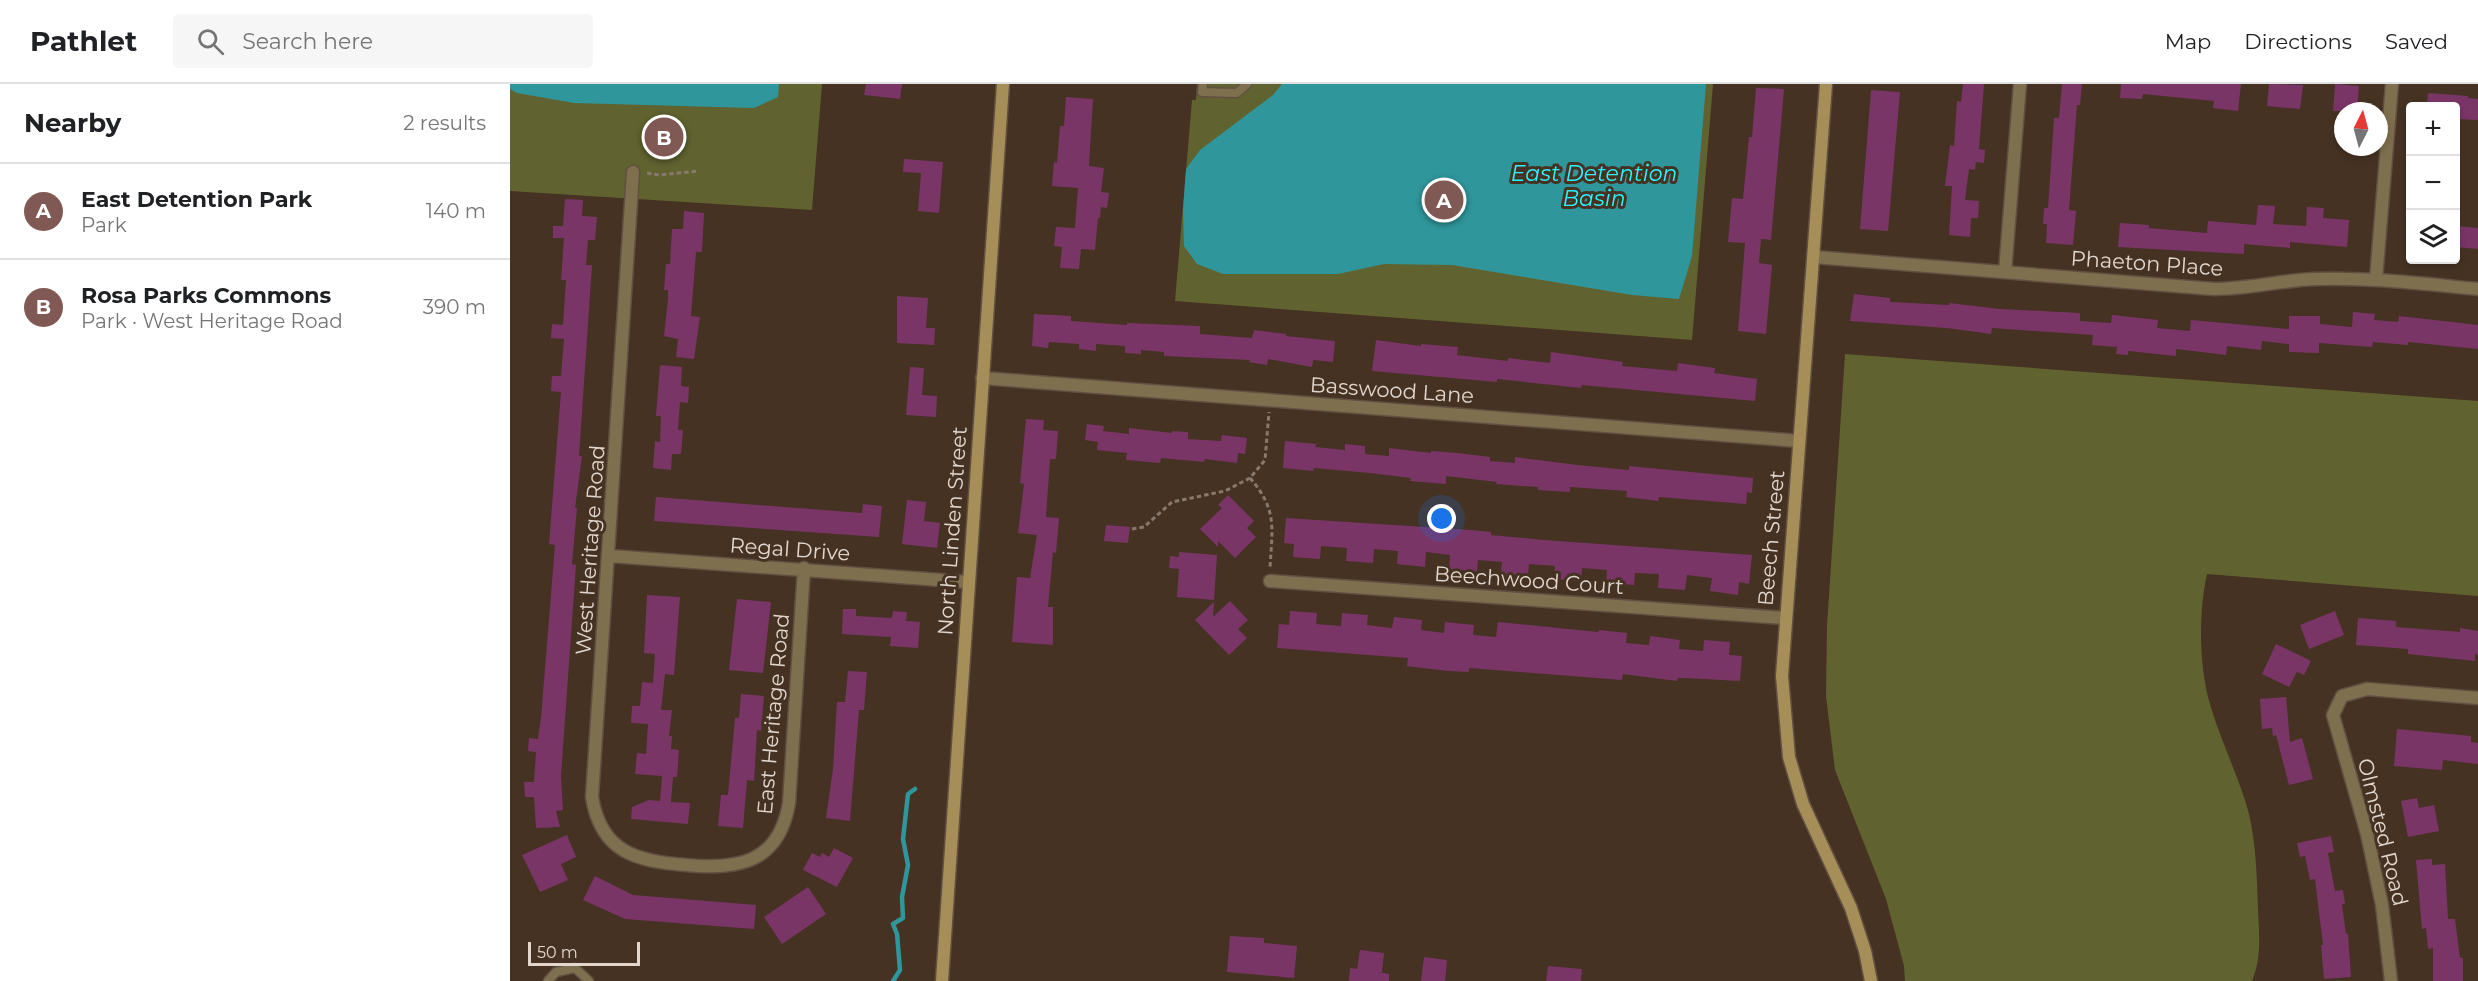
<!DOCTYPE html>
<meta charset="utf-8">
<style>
body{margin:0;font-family:Montserrat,sans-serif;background:#f6f6f6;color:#202124}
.controls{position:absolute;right:18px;top:18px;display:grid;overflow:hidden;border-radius:6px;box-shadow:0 3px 9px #0003}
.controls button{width:54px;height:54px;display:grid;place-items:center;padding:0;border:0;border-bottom:2px solid #e0e0e0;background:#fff;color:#202124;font:30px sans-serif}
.compass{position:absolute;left:1824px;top:18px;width:54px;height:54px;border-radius:50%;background:#fff;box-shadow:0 3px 9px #0003;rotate:6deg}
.scale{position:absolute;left:18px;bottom:15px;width:112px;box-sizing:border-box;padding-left:6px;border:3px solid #e3d7cd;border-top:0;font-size:16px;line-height:21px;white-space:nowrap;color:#e3d7cd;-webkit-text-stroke:4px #453223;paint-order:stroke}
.you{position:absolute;left:932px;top:435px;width:21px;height:21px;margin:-15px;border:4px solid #fff;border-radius:50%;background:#1a73e8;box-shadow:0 0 0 9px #1a73e833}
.badge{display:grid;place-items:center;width:39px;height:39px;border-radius:50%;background:#805954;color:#fff;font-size:20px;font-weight:700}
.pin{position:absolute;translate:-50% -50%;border:3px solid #fff;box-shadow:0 2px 6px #0006}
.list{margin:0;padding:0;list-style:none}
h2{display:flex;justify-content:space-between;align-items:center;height:78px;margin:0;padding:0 24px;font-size:26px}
h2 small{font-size:20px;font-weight:400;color:#757577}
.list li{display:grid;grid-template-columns:39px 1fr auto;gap:18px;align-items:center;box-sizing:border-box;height:96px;padding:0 24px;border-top:2px solid #e0e0e0}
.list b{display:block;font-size:22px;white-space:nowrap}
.list p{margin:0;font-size:20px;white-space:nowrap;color:#757577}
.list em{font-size:20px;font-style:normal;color:#757577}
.icon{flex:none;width:33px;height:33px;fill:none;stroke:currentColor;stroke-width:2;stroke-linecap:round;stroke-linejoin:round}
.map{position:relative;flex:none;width:1968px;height:897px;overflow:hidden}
header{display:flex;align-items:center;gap:36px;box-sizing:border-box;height:84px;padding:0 30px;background:#fff;border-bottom:2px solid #e0e0e0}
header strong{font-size:28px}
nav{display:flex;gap:33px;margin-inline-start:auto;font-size:21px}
.search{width:420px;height:54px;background:#f6f6f6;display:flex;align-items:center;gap:15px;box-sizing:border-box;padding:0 21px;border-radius:6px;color:#757577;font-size:22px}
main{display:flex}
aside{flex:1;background:#fff}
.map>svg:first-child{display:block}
.green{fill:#60632f}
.water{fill:#2f969b}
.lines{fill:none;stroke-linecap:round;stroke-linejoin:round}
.stream{stroke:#2f969b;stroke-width:4.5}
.building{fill:#7a3567}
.lane-casing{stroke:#615042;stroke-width:11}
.street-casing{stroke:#615042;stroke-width:15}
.secondary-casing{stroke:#615042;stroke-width:15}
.path{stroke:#89796c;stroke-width:3;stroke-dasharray:4.5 3;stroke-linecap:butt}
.lane{stroke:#7e6f4e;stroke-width:8}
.street{stroke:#7e6f4e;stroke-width:12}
.secondary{stroke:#a68e58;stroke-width:12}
.labels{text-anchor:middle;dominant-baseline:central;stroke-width:6;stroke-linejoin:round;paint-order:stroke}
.street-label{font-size:21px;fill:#e3d7cd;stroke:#453223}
.water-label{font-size:22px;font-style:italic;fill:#2af4fd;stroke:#453223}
</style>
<header>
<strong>Pathlet</strong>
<div class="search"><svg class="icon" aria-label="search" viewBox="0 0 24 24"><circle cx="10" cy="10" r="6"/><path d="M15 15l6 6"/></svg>Search here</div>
<nav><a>Map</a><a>Directions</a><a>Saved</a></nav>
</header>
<main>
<aside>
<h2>Nearby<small>2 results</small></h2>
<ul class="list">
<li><span class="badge">A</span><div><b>East Detention Park</b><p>Park</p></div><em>140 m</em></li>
<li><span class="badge">B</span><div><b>Rosa Parks Commons</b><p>Park · West Heritage Road</p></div><em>390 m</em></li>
</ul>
</aside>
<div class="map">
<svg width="1968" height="897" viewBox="0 0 1968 897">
<rect width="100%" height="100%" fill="#453223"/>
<path class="green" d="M0 0H312L302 126 0 107Z
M687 0H1203L1182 256 665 217 682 16H686Z
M1335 270 1968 317V512L1697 490C1689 526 1689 572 1697 609 1707 650 1728 689 1739 730 1746 760 1747 794 1748 825 1749 851 1752 873 1742 897H1395L1394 882 1376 815 1325 686 1316 612 1317 542Z"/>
<path class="water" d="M0 0H269L268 13 244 24 64 19 7 9 0 5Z
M772 0H1196L1182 172 1169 215 1122 211 942 181 874 180 828 190H713L687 180 674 162 673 126 676 85 690 66 763 11Z"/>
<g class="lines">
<path class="stream" d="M383 897 390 886 387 850 383 840 393 834 392 813 398 781 393 755 398 710 405 705"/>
</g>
<path class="building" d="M356 0H392L390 15 354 11Z
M1453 0H1474L1469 65 1475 66 1474 79 1466 78 1465 86 1459 85 1455 116 1469 117 1468 134H1461L1460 153 1439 151 1442 102H1435L1440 61 1444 62 1447 17 1451 18Z
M1552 0H1572L1570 21H1567L1559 126 1566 127 1563 161 1536 159 1537 140H1533L1534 124H1538L1544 34H1549Z
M1611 0H1731L1728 27 1703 24 1704 17 1633 10 1632 15 1610 14Z
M1759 0 1793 1 1790 25 1757 22Z
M1825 0 1849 2 1847 27H1823Z
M1246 4 1274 5 1261 156 1251 155 1249 179 1262 181 1256 250 1228 247 1235 159 1218 158 1222 114 1233 115 1239 53H1242Z
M1361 6 1390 8 1378 147 1350 145Z
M1918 9 1958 12V14L1968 15V36L1946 35V22H1917Z
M556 13 583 15 579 82 594 84 591 108 599 109 597 124 591 123 590 134H588L585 166 571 165 569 185 550 184 552 163 544 162 546 143 565 144 568 104 542 102 544 78 547 79 550 42H554Z
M394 75 433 78 429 129 408 127 411 89 393 88Z
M55 115 73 116 72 132 87 133 85 156H78L76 181H82L69 372H72L65 424H67L62 480 66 481 51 692 53 726 46 727 50 743 26 744 24 713H15L14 698H24L26 668 18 667 19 654 28 655 31 634 45 461 39 460 51 308 41 307 42 292H51L54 255 41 254 42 240 53 241 56 196H51L54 154H43V142H53Z
M1748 121 1765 122 1763 140 1796 142 1797 123 1814 124 1813 134 1839 136 1837 163 1780 158V164L1734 160V170L1608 163 1610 139 1639 141V144L1697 149 1698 137 1746 141Z
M174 127 194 129 192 168H186L181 232 190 233 184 275 166 273 168 255 154 252 158 215V206H154L156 180H160L162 145H173Z
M1946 142 1968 144V165L1946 163Z
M1344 210 1380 214V218L1439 221V219L1490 225 1570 229V237L1601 239 1602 231 1648 236 1647 244 1680 247 1681 236 1779 245V232H1810V240L1842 243 1843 228 1865 230 1864 236 1888 238 1889 232 1968 241V265L1898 258V261L1863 258 1862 263 1809 259V269L1779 268V260L1752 257 1751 266 1717 262 1716 271 1666 265V272L1618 267V271L1606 270 1607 263 1582 261 1583 251 1482 244 1481 250 1437 244 1340 237Z
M387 212 418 214 416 244H425L424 261 387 259Z
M524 230 561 232V237L617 241V239L690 242V250L742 254 744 246 776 250V252L825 257 823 278 803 276 802 283 758 275 757 281 739 278 740 276 654 272V268L631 266V270L615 269V262L586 260V267L569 265V260L539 258 538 264 522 262Z
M866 256 911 262V260L948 263 947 271 998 277V274L1040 279 1041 268 1113 278 1112 282 1167 287 1168 279 1205 284 1204 289 1247 295 1245 317 1072 301 1071 304 987 295V298L862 287Z
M150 281 172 283 171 302 179 303 178 319 170 318 168 346H173L171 370H162L161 386 143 384 145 357 150 358 151 332H146Z
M400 283 414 284 412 311 427 312 426 333 396 331Z
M516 335 534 336 533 346 548 347 546 375H540L536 433 549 434 546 469 543 468 538 523H543V561L502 558 507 493 520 494 527 451 508 449 514 400 510 399Z
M577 340 594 342 593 347 619 350V344L662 349V347L678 348V355L711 357 712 351 737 354 735 370 728 369 727 379 695 375 694 378 651 374 650 379 616 376 617 369 587 366 588 358 575 356Z
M775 357 806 360 805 363 835 366V360L855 362V370L879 372V364L921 369V367L948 369 980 373V377L1005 379V373L1067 381 1119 386V382L1243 394 1242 409 1237 408 1236 420 1149 413 1148 417 1116 413 1117 407 1060 403V408L1028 406V403L986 400 987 398 936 392V400L900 397 901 394 860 389 804 384 803 387 773 384Z
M718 411 744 437 737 444 746 453 725 474 708 457V463L690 445 712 424 708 421Z
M146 413 352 429 353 420 372 422 369 453 144 437Z
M397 416 416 418 414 437 430 439 427 464 392 460Z
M776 434 961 446 981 448V451L1034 456 1242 471 1239 500 1229 498 1228 511 1200 507 1202 494 1177 491 1175 506 1148 504 1149 490 1125 489 1124 501 1096 499 1097 486 1072 484 1071 497 1044 495 1045 482 1019 480 1018 492 991 490 992 478 968 476 967 487 939 485 940 471 916 468 915 483 887 480 888 467 864 465 863 479 836 477 837 464 811 462 810 475 783 473 784 460 774 459Z
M596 441 620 443 618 459 594 457Z
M669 468 707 471 704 516 667 513 669 485 659 484 660 472 669 473Z
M137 511 170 513 164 591 155 590 151 626H162L159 652H162L161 665 169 666 167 693H163L161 718 180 719 178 740 121 735 122 723 139 716 150 717 152 692 125 690 127 669 136 670 138 640 121 639 122 622H130L132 598 143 599 145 570 134 569Z
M227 515 261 518 253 589 219 586Z
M720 517 738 536 728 545 737 554 719 571 685 536 704 518 703 533Z
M333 525H346V532L382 534 383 527 397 528 396 537 410 538 408 564 380 562 381 553 332 550Z
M780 527 807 529 806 540 831 542 832 529 858 531 857 541 882 544 884 533 912 536 911 546 934 549 935 538 964 541 963 551 986 553 988 538 1088 548 1089 546 1117 549 1116 559 1139 561 1140 552 1170 556 1169 565 1193 567 1194 556 1220 558 1219 571 1232 572 1230 597 1176 594H1168L1167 597 1113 590 1112 596 959 584V588L938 587 897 582 898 574 767 564 769 540 779 541Z
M1825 527 1834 551 1799 565 1790 541Z
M1848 534 1886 537V543L1950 548V544L1968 547V571L1965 570V577L1898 570V565L1846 561Z
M1766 560 1801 577 1794 591 1787 588 1779 603 1752 590Z
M338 587 357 588 354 626H349L340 737 316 734 323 685 327 618H335Z
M231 610 254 612 251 647 247 646 244 697 237 696 233 744 208 742 211 711H218L225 634H229Z
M1776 613 1780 658 1792 654 1803 695 1779 701 1766 651 1763 652 1762 644 1752 645 1750 615Z
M1887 645 1961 652V658L1968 659V680L1933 676 1932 686 1884 682Z
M1907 714 1909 724 1924 721 1929 747 1898 753 1891 717Z
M57 751 66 773 51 780 58 796 30 808 12 771Z
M1821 752 1824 768 1818 769 1820 781 1825 807 1833 806 1835 820H1832L1836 850H1838L1841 893 1814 895 1811 861H1813L1805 795 1800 796 1795 772 1790 773 1787 759Z
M324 764 343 774 327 803 293 786 302 769 310 773 312 769 319 773Z
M1922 775V781L1935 780 1938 835H1945L1950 874H1953V897H1923V864L1918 865 1916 844 1912 845 1906 776Z
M85 792 123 811 246 821 244 845 115 835 73 816Z
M298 803 316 830 272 860 254 833Z
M720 852 754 854V859L787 862 784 894 717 888Z
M850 866 874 869 872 888H868L879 890V897H839L840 884 847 885Z
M914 873 937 876 935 897H911Z
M1038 882 1072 885 1071 897H1036Z"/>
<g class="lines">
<g class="lane-casing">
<path id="lane" d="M693 0 692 8 727 9 737 0
M38 897 46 888 65 884 79 897"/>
</g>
<g class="street-casing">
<path id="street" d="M123 88 82 713C91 769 127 777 176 781 228 786 269 779 279 719L294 484
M1304 173 1704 205C1739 205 1772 196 1806 195 1860 193 1914 200 1968 205
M1495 188 1510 0
M1866 195 1882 0
M472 294 1289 357
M100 472 458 498
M760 497 1275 534
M1881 897 1872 821 1857 750 1823 631 1832 612 1857 605 1968 614"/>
</g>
<g class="secondary-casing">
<path id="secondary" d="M1316 0 1272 592 1279 673 1293 720 1341 824 1355 867 1361 897
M432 897 493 0"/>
</g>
<path class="path" d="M137 89 149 91 188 87
M740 394C768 426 762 445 760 484
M622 445 634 443 662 418 715 407 740 394 755 376 759 328"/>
<use href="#lane" class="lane"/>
<use href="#street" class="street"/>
<use href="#secondary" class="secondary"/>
</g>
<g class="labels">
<g class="street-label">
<text transform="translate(1637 179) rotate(4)">Phaeton Place</text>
<text transform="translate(882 306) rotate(4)">Basswood Lane</text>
<text transform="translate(442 447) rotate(-86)">North Linden Street</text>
<text transform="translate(1261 454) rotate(-85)">Beech Street</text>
<text transform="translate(280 465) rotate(4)">Regal Drive</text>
<text transform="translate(80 466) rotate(-86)">West Heritage Road</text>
<text transform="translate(1019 496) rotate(4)">Beechwood Court</text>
<text transform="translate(263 630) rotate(-85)">East Heritage Road</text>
<text transform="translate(1873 748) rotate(76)">Olmsted Road</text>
</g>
<g class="water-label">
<text x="1084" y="89">East Detention<tspan x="1084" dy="25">Basin</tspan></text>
</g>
</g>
</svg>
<div class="controls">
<button>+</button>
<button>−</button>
<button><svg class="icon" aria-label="layers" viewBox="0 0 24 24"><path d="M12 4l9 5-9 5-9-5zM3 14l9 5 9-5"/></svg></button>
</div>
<svg class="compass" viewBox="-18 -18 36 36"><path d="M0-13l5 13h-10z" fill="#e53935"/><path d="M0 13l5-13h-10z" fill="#757577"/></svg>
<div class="scale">50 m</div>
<div class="you"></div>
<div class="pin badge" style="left:934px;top:116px">A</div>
<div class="pin badge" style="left:154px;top:53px">B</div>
</div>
</main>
